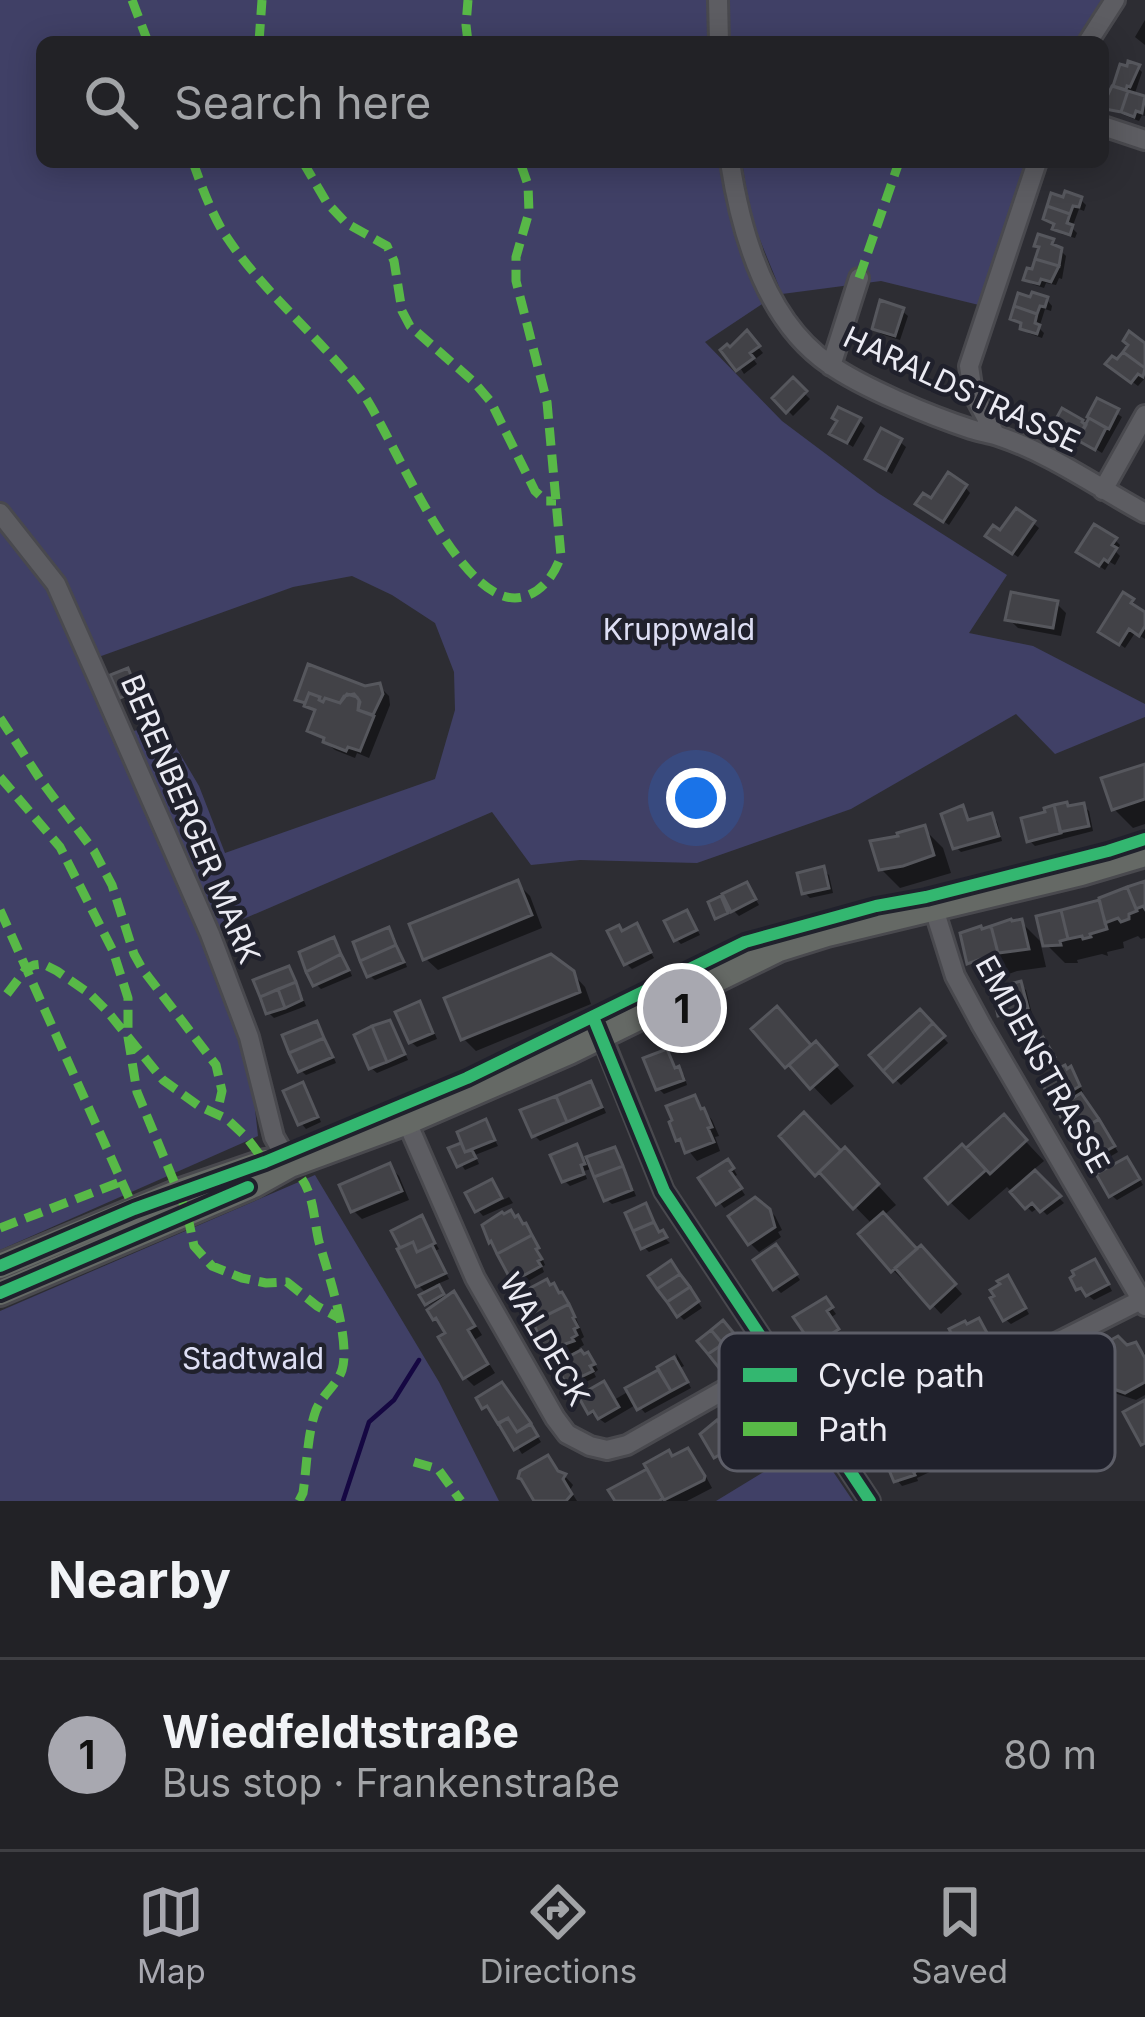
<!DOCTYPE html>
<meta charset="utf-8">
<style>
body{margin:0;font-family:Inter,sans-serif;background:#2e2f32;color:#f1f3f6}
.you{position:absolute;left:696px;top:798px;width:42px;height:42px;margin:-30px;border:9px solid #fff;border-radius:50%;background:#1a73e8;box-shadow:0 0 0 18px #1a73e833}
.badge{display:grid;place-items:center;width:78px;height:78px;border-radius:50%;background:#a8a8b0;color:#111;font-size:39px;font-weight:700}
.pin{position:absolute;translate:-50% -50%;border:6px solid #fff;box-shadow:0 3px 12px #0006}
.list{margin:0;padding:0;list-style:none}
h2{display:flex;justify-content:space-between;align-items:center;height:156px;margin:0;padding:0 48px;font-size:51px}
h2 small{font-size:39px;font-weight:400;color:#a2a4a7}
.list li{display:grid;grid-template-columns:78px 1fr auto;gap:36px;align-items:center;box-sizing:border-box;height:192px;padding:0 48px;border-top:3px solid #3f3f43}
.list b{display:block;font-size:45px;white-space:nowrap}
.list p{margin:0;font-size:39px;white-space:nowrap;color:#a2a4a7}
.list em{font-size:39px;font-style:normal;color:#a2a4a7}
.icon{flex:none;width:66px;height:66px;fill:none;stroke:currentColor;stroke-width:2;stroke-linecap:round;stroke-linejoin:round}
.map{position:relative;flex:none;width:1145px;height:1501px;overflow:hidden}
.search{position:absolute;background:#222226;box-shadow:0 6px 30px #0003;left:36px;right:36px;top:36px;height:132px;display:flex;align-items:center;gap:30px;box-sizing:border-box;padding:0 42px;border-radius:18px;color:#a2a4a7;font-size:45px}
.sheet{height:348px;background:#222226}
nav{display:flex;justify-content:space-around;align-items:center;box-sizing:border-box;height:168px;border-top:3px solid #3f3f43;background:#222226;font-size:33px;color:#a2a4a7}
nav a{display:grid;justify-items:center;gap:6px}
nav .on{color:#a8a8b0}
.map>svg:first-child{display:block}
.green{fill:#404066}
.shadow{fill:#0007}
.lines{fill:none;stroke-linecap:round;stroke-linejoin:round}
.stream{stroke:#150742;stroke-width:4.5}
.building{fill:#424247;stroke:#56575d;stroke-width:3}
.minor-casing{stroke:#49494e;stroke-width:24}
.major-casing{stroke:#49494e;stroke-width:30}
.minor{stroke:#5d5d62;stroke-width:18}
.major{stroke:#656965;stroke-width:24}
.quiet{stroke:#58b947;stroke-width:9;stroke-dasharray:18 9;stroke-linecap:butt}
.cycleway-casing{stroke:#20212c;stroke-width:20}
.cycleway{stroke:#33b770;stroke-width:12}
.labels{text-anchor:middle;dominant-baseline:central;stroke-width:9;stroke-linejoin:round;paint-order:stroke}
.street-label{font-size:30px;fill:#ebebf3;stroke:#20212c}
.park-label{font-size:30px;fill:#dedff4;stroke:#20212c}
.key{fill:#20212c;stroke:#5d5e68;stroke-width:3}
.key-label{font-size:33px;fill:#ebebf3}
</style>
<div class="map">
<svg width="1145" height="1501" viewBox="0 0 1145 1501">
<rect width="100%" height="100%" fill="#2d2d33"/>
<path class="green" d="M0 0H711L712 42H42V162H720L734 221 768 300 705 342 782 421 878 493 1007 575 969 633 1033 646 1145 704V717L1055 754 1016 714 851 809 697 863 580 860 531 865 492 812 211 933 123 733 163 725 199 786 225 853 435 779 455 710 454 672 435 623 392 595 352 576 293 587 93 659 0 509Z
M726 0H1104L1080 42H727Z
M742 162H1028L983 306 881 281 782 294 751 218Z
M0 518 51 587 247 1037 258 1136 0 1250Z
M315 1175 439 1382 499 1501H0V1311Z
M813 1442 853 1501H716Z"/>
<path class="shadow" d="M1145 20V45L1135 37Z
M1137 67 1142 72 1134 96 1145 99V116L1142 115 1139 121 1114 111 1109 106 1122 68Z
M1081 200 1086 205 1084 211 1079 209 1072 228 1077 233 1075 238 1061 234 1057 226 1046 219Z
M1052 242 1066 256 1062 279 1059 278 1056 285 1046 283 1044 288 1032 284 1026 279 1034 273Z
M1047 300 1052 306 1051 311 1045 309 1039 328 1044 333 1042 338 1028 333 1024 326 1013 318Z
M902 311 908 316 900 340 881 334 875 328Z
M747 334 763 353 754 360 757 364 744 374 730 351Z
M1145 346V378L1138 386 1115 369 1117 363Z
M793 382 810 399 793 416 776 398Z
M1099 402 1122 417 1102 453 1067 431 1064 422 1087 429Z
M859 420 865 426 853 447 833 434Z
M900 442 906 447 892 474 869 459Z
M965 487 970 493 949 525 925 509 932 502Z
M1033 523 1039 528 1018 557 994 541Z
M1115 540 1120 545 1116 552 1120 556 1115 565 1110 562 1105 570 1086 557Z
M1132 601 1138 607 1136 610 1145 615V639L1135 633 1125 648 1102 631Z
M1057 604 1066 613 1061 636 1018 628 1009 619Z
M310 668 365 689 379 686 389 696 390 705 369 758 357 753 355 758 335 750 311 730 317 713 298 699Z
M127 671 133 677 141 696 128 702 122 696Z
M1145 767V824L1133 828 1114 809Z
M1083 806 1089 811 1093 831 1035 846 1029 840 1070 809Z
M963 808 970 822 991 816 997 822 1002 841 961 852 956 847Z
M924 829 943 848 951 873 900 888 881 869Z
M823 870 829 875 833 893 810 898 804 892Z
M518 884 530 896 542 928 438 970 425 958Z
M1145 884V938L1141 939 1138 936 1123 942 1124 948 1107 952 1108 956 1102 954 1077 960 1078 963H1065L1046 944 1039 918 1100 902Z
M747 885 759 905 739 916 733 910Z
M691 919 700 935 681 944 676 939Z
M1021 922 1040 941 1046 967 1017 971 989 981 970 962 982 931Z
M636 927 654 958 632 969 627 964Z
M389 930 394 936 407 967 375 980 369 975Z
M333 940 339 946 352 976 321 989 316 984Z
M288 969 294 975 306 1006 274 1018 269 1013Z
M572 973 585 987 591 1004 476 1051 464 1039Z
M1020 985 1026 990 1032 1014 1006 1020 1001 1014Z
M419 1005 425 1010 437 1039 417 1047 411 1042Z
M920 1013 948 1043 901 1085 873 1056Z
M389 1023 394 1029 408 1060 377 1073 371 1068Z
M317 1024 322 1030 336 1063 306 1075 300 1070Z
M755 1029H795L812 1048 834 1064 854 1086 831 1105 809 1082 806 1084Z
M1043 1041 1058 1063 1042 1073 1036 1067Z
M666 1052 677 1070 684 1075 687 1085 664 1094 659 1089Z
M1071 1070 1083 1092 1078 1095 1091 1107 1118 1152 1096 1165 1063 1108 1056 1100Z
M591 1085 596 1090 606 1113 540 1141 534 1135Z
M302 1086 307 1091 321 1122 306 1129 301 1123Z
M694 1098 712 1120 719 1136 715 1137 720 1151 697 1161 679 1139Z
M1004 1118 1044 1161 1032 1171 1064 1203 1047 1215 1039 1207 1032 1212 1007 1187 969 1220 950 1202 966 1152Z
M486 1123 498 1146 475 1155 479 1164 465 1170 452 1150 465 1144Z
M783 1136 841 1155 864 1170 896 1205 883 1216 917 1253 921 1249 962 1294 941 1314 906 1276 902 1279 893 1270 862 1234 873 1225 839 1190 836 1192Z
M576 1148 585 1160 614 1150 620 1156 636 1196 612 1204 606 1199 594 1168 584 1171 587 1179 570 1186 565 1181Z
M1132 1166 1143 1185 1117 1200 1111 1195Z
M390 1167 399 1176 409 1200 362 1219 353 1210Z
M733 1168 737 1175 733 1177 745 1195 724 1208 702 1179Z
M497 1188 503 1200 509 1197 513 1203 483 1216 478 1210Z
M761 1203 775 1216 782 1230 778 1232 781 1237 759 1252 750 1243Z
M645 1207 661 1235 670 1243 649 1252 644 1247Z
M518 1218 531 1232 545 1265 542 1267 544 1272 520 1286 515 1280Z
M421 1219 439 1249 435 1251 449 1279 435 1285 444 1297 429 1305 423 1297 427 1294 419 1286 395 1232Z
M781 1253 800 1280 781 1293 776 1288Z
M1100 1268 1112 1291 1094 1300 1079 1288Z
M676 1270 702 1308 684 1320 679 1315Z
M1012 1284 1029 1314 1011 1324 1005 1319 1004 1286Z
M553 1287 570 1304 584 1337 581 1339 584 1345 579 1348 580 1350 560 1358 550 1349Z
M454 1295 463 1304 482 1335 474 1340 495 1373 474 1386 465 1377 449 1334 431 1311Z
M831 1307 836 1314 830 1318 842 1335 829 1344 837 1356 827 1361 797 1318Z
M978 1321 996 1350 986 1359 983 1357 973 1362 967 1357V1328Z
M723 1324 753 1359 738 1370 734 1366 726 1371 701 1342Z
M1135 1345 1145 1354V1395L1136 1400 1108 1391 1098 1381 1127 1348Z
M676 1353 684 1366 680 1368 691 1388 645 1413 637 1404 605 1423 591 1413 582 1397 614 1400 663 1371 661 1368 677 1359Z
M593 1361 598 1370 594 1373 596 1377 574 1388 568 1383Z
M480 1399 518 1407 541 1442 522 1454 494 1410 490 1412Z
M729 1434 736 1442 733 1444 738 1458 733 1455 722 1462 717 1456Z
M921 1444 936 1469 917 1478 918 1481 902 1486 897 1480 887 1460Z
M688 1451 697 1460 712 1488 687 1501H618L612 1491Z
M548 1458 573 1485 570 1490 577 1501H538L527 1483Z"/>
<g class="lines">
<path class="stream" d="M343 1501 369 1422 394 1400 419 1360"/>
</g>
<path class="building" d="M1128 61 1140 65 1130 87 1127 86 1126 90 1113 86 1120 64 1127 66Z
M1112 86 1128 91 1121 112 1105 109 1103 105Z
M1128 91 1145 96 1142 113 1136 111 1134 117 1121 112Z
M1065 191 1082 197 1079 207 1073 206 1070 214 1047 206 1051 193 1063 197Z
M1047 206 1070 214 1067 223 1073 225 1070 235 1052 229 1054 224 1043 219Z
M1038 234 1054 239 1052 244 1062 248 1059 266 1035 259 1039 247 1034 246Z
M1035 259 1059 266 1051 282 1041 279 1039 284 1023 280 1027 268 1032 269Z
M1032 292 1048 297 1045 307 1040 306 1037 314 1014 306 1018 293 1030 297Z
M880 300 904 308 895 336 872 329Z
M1014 306 1037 314 1035 323 1040 325 1037 334 1020 329 1021 323 1010 319Z
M747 330 760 346 750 353 754 358 736 371 720 350 727 344 730 347Z
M1129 331 1145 343V368L1123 352 1128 345 1123 341Z
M1123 352 1145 368 1143 377 1138 374 1131 383 1105 364 1112 356 1117 359Z
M793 377 807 391 786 413 772 398Z
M1097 398 1119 409 1109 429 1087 417Z
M838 407 861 418 847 443 829 434 837 421 832 418Z
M1062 408 1083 420 1082 422 1086 425 1079 438 1058 427 1061 421 1056 419Z
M1089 418 1106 428 1095 450 1077 440Z
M881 428 902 439 886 470 865 459Z
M948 472 967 485 943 522 915 504 923 493 931 498Z
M1016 508 1035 521 1012 554 985 536 993 525 1000 530Z
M1094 524 1117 538 1112 545 1117 548 1108 562 1104 559 1099 566 1076 552Z
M1011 592 1058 601 1053 628 1005 620Z
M1123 592 1134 599 1131 603 1145 612V626L1139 636 1129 629 1119 645 1098 632Z
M308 664 365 686 380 683 383 694 373 715 358 710 359 700 354 694 344 696 340 703 325 698 323 702 319 700 320 697 309 693 305 703 295 700Z
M128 668 137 690 120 698 110 675Z
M309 693 320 697 319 700 323 702 325 698 340 703 347 694 357 697 360 702 358 710 374 716 360 751 348 747 346 751 323 742 324 738 307 731 315 710 304 706Z
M1145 764V799L1112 810 1101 778Z
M1067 802 1068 806 1084 803 1089 826 1060 832 1054 805Z
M963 805 968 820 992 813 999 836 953 849 941 814Z
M1054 805 1061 833 1027 842 1021 818 1045 812 1044 808Z
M925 825 934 855 903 866 879 870 870 841 898 836 897 833Z
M824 866 829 888 802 894 797 873Z
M518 880 532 915 423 960 409 924Z
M1145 881V909L1143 906 1136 909 1127 887Z
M747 882 756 899 731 912 722 894Z
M1127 887 1137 911 1129 914V919L1121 922 1118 918 1105 923 1099 898Z
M721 896 728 913 715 919 708 902Z
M1099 900 1107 929 1090 934 1091 937 1083 939 1082 936 1068 939 1061 910Z
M687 910 697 930 674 941 664 921Z
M1061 910 1068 939 1060 941 1061 945 1043 946 1036 916Z
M1011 919 1012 921 1022 919 1029 949 998 953 991 926Z
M637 923 651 952 624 965 607 931 619 925 622 931Z
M981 926 982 929 991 926 998 953 967 964 960 933Z
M389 927 396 945 360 961 353 942Z
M334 937 341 954 306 972 299 952Z
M396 945 404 962 367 977 360 961Z
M341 954 349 970 313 986 306 972Z
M551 954 574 971 580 992 461 1040 444 998Z
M289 966 296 982 260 997 253 980Z
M1021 981 1028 1008 998 1016 992 989Z
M296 982 302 1000 285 1008 278 989Z
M278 989 285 1008 266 1014 260 997Z
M420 1001 433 1033 409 1043 395 1012Z
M777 1006 811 1045 785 1068 751 1029Z
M920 1009 933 1023 883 1071 869 1055Z
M390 1020 405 1054 387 1062 372 1026Z
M317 1021 324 1038 289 1053 282 1035Z
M933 1023 945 1036 893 1082 883 1071Z
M372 1026 387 1062 369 1069 354 1035Z
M1043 1037 1055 1057 1034 1069 1022 1050Z
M324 1038 333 1057 298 1072 289 1053Z
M816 1041 837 1065 810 1089 789 1065Z
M667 1049 675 1068 679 1066 684 1080 656 1090 643 1058Z
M1065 1065 1067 1069 1071 1066 1080 1086 1053 1102 1042 1084 1048 1080V1074Z
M591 1081 602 1107 567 1122 556 1096Z
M303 1082 318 1117 298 1125 283 1091Z
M1081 1093 1099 1119 1073 1135 1066 1129 1057 1108Z
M695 1095 701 1109 704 1108 712 1127 708 1128 714 1142 685 1153 680 1139 676 1141 669 1122 672 1120 666 1106Z
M556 1096 567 1122 532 1137 520 1110Z
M804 1112 841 1151 815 1176 779 1136Z
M1004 1114 1027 1140 990 1174 966 1148Z
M486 1119 495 1140 465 1152 457 1132Z
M1099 1119 1115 1146 1088 1161 1073 1135Z
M461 1143 465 1152 472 1150 476 1158 457 1167 448 1148Z
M577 1144 585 1164 581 1165 584 1174 562 1182 550 1155Z
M962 1144 986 1170 948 1204 925 1178Z
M615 1147 623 1166 594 1177 586 1157Z
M845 1147 879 1184 853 1209 819 1172Z
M1127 1157 1140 1179 1109 1197 1096 1174Z
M728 1159 734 1168 730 1171 742 1188 716 1205 698 1178Z
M390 1163 402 1191 351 1212 339 1185Z
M623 1166 632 1190 604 1201 594 1177Z
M1035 1170 1061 1196 1040 1212 1032 1203 1025 1209 1010 1192Z
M492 1179 502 1198 475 1212 465 1193Z
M755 1197 770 1209 775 1227 748 1245 728 1216Z
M646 1203 654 1222 633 1231 625 1213Z
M511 1210 515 1217 518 1215 523 1224 526 1223 532 1235 497 1254 491 1241 489 1243 482 1225 502 1212 504 1214Z
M883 1212 917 1249 891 1272 858 1234Z
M422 1215 435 1243 417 1252 413 1242 400 1248 391 1231Z
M654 1222 659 1232 663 1230 667 1237 641 1249 633 1231Z
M532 1235 539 1248 536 1249 542 1259 538 1261 541 1266 512 1282 497 1254Z
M413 1242 417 1252 432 1245 446 1273 416 1287 397 1249Z
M776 1244 797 1274 773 1290 753 1260Z
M921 1245 956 1284 930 1308 895 1268Z
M1095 1259 1109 1284 1086 1296 1081 1288 1076 1290 1070 1278 1074 1275 1072 1271Z
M671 1260 680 1274 657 1289 648 1276Z
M680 1274 690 1287 667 1302 657 1289Z
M1008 1275 1026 1308 1003 1321 990 1298 994 1296 990 1290 1000 1284 997 1281Z
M547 1279 550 1285 554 1283 559 1293 562 1292 569 1304 533 1322 527 1310 525 1311 519 1294Z
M439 1285 444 1294 425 1305 419 1295Z
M690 1287 699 1301 677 1317 667 1302Z
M454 1291 475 1326 468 1330 488 1364 463 1379 438 1337 445 1333 436 1318 433 1320 427 1310Z
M826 1297 833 1307 827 1311 839 1329 813 1346 793 1317Z
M569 1304 575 1317 573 1318 578 1327 574 1329 577 1335 572 1338 574 1341 548 1350 546 1347 544 1348 533 1322Z
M979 1318 993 1344 984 1349 983 1353 980 1355 975 1353 965 1359 959 1348 956 1350 954 1345 957 1344 949 1329 965 1321 967 1324Z
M723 1320 750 1353 737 1362 711 1330Z
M711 1330 723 1344 708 1354 697 1341Z
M1118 1336 1127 1345 1136 1342 1145 1358V1382L1125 1393 1096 1383 1082 1356Z
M723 1344 737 1362 731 1367 727 1362 719 1368 708 1354Z
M581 1350 584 1354 588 1352 595 1364 590 1366 593 1371 566 1384 555 1364Z
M674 1357 688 1382 671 1391 657 1367Z
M658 1370 671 1391 637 1410 625 1388Z
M604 1381 619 1407 598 1419 593 1411 588 1414 578 1396Z
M502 1382 531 1423 517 1432 508 1418 498 1424 487 1406 482 1409 476 1398Z
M1145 1400V1443L1141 1445 1123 1412Z
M508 1418 517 1432 531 1424 538 1436 514 1450 498 1423Z
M717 1420 726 1432 730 1430 733 1436 729 1438 734 1452 728 1455 726 1451 714 1458 700 1434Z
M922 1440 933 1463 914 1472 903 1449Z
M688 1448 705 1476 704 1480 664 1500 644 1464 669 1450 672 1456Z
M903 1449 915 1475 894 1482 884 1458Z
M548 1455 558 1471 566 1474 563 1479 572 1494 566 1501H534L521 1479 518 1478 520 1471Z
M647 1469 663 1498 659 1501H615L608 1490Z"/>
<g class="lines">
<g class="minor-casing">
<path id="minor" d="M718 0 719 42
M1088 42 1115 0
M1103 126 1145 140
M730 162C741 233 766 321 829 364 863 388 931 416 971 429 980 432 989 433 998 436 1050 453 1097 487 1145 513
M831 366 859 278
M995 434 973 393 969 366 1037 162
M1103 490 1145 415
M0 513 56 584 100 683 210 934 249 1037 274 1137 290 1165
M934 909 955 976 982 1026 1145 1306
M602 1037 664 1191 870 1501
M407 1122 475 1278 555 1418 567 1434 590 1446 607 1450 627 1445 777 1360
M838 1453 1145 1298"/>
</g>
<g class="major-casing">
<path id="major" d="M0 1266 178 1192 265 1162 282 1164
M0 1293 254 1185 290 1165 407 1122 569 1052 779 949 827 934 1081 873 1145 854"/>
</g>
<use href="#minor" class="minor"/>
<use href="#major" class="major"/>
<path class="quiet" d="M132 0 148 42
M259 42 262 0
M468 42 466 25 468 0
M193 162C201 185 210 209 222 230 260 290 318 335 361 391 392 432 462 619 526 596 544 590 555 573 561 556L547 402 516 281V257L529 212 528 185 520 162
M303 162 327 203 346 223 387 246 394 261 402 311 410 326 474 382 491 402 535 491 546 501H556
M859 278 899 162
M0 718 42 782 94 851 112 885 134 954 143 970 216 1065 222 1091 217 1113
M0 777 60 847 113 951 128 998V1037L137 1092 187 1213 194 1246 212 1266 242 1278 266 1283 287 1282 317 1306 339 1318
M0 910 134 1209
M7 994 26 969 34 965 43 964 57 971 90 994 107 1011 163 1080 199 1106 227 1119 247 1138 265 1162
M0 1228 123 1181
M414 1462 438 1469 461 1501
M299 1501 303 1493C307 1466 307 1435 316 1410 322 1395 337 1385 342 1370 351 1340 328 1273 319 1242 314 1221 314 1197 302 1179"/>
<g class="cycleway-casing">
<path id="cycleway" d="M593 1017 664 1191 870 1501
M0 1266 134 1209 265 1162 467 1078 745 942 876 906 926 897 1108 851 1145 839
M0 1293 248 1187"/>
</g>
<use href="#cycleway" class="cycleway"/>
</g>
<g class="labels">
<g class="street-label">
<text transform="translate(962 389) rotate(25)">HARALDSTRASSE</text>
<text transform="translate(191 819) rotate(67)">BERENBERGER MARK</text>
<text transform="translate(1043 1064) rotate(61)">EMDENSTRASSE</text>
<text transform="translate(545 1339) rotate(60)">WALDECK</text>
</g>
<g class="park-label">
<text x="679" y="629">Kruppwald</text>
<text x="253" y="1358">Stadtwald</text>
</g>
</g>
<rect x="719" y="1333" width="396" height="138" rx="18" class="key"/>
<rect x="743" y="1368" width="54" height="14" fill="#33b770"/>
<rect x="743" y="1422" width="54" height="14" fill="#58b947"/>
<g class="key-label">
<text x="818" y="1387">Cycle path</text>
<text x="818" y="1441">Path</text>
</g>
</svg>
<div class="you"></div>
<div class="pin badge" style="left:682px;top:1008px">1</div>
<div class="search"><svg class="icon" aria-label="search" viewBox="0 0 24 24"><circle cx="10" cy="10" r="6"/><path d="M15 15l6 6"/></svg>Search here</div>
</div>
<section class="sheet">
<h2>Nearby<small></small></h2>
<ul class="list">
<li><span class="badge">1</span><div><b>Wiedfeldtstraße</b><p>Bus stop · Frankenstraße</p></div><em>80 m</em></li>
</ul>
</section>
<nav>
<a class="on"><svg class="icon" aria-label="map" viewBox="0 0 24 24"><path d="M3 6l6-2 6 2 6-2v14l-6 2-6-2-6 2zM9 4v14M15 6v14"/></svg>Map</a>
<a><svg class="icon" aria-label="directions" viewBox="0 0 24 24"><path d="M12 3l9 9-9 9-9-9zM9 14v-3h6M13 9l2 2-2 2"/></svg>Directions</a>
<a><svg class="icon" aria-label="saved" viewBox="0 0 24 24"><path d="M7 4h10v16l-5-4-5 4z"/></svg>Saved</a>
</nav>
